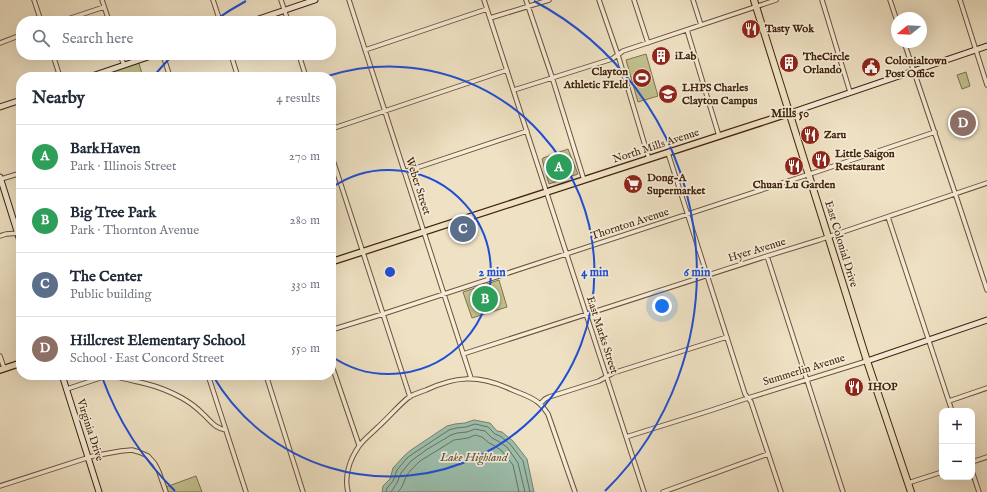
<!DOCTYPE html>
<meta charset="utf-8">
<style>
body{margin:0;font-family:"IM FELL English",serif;background:#f2f2f3;color:#1f2937}
.controls{position:absolute;right:12px;bottom:12px;display:grid;overflow:hidden;border-radius:8px;box-shadow:0 4px 16px #0002}
.controls button{width:36px;height:36px;display:grid;place-items:center;padding:0;border:0;border-bottom:1px solid #e0e1e3;background:#fff;color:#1f2937;font:20px sans-serif}
.compass{position:absolute;left:891px;top:12px;width:36px;height:36px;border-radius:50%;background:#fff;box-shadow:0 4px 16px #0002;rotate:252deg}
.you{position:absolute;left:662px;top:306px;width:14px;height:14px;margin:-10px;border:3px solid #fff;border-radius:50%;background:#1a73e8;box-shadow:0 0 0 6px #1a73e833}
.badge{display:grid;place-items:center;width:26px;height:26px;border-radius:50%;background:#2563eb;color:#fff;font-size:13px;font-weight:700}
.pin{position:absolute;translate:-50% -50%;border:2px solid #fff;box-shadow:0 1px 4px #0006}
.list{margin:0;padding:0;list-style:none}
h2{display:flex;justify-content:space-between;align-items:center;height:52px;margin:0;padding:0 16px;font-size:17px}
h2 small{font-size:13px;font-weight:400;color:#747a83}
.list li{display:grid;grid-template-columns:26px 1fr auto;gap:12px;align-items:center;box-sizing:border-box;height:64px;padding:0 16px;border-top:1px solid #e0e1e3}
.list b{display:block;font-size:15px;white-space:nowrap}
.list p{margin:0;font-size:13px;white-space:nowrap;color:#747a83}
.list em{font-size:13px;font-style:normal;color:#747a83}
.icon{flex:none;width:22px;height:22px;fill:none;stroke:currentColor;stroke-width:2;stroke-linecap:round;stroke-linejoin:round}
.map{position:relative;flex:none;width:987px;height:492px;overflow:hidden}
.search{position:absolute;background:#fff;box-shadow:0 4px 16px #0002;left:16px;top:16px;width:320px;height:44px;display:flex;align-items:center;gap:10px;box-sizing:border-box;padding:0 14px;border-radius:16px;color:#747a83;font-size:15px}
.panel{position:absolute;background:#fff;box-shadow:0 4px 16px #0002;left:16px;top:72px;width:320px;height:308px;border-radius:16px}
.map>svg:first-child{display:block}
.green{fill:#c1c18f;stroke:#81724c}
.water{fill:#9bbfae;stroke:#77806c}
.lines{fill:none;stroke-linecap:round;stroke-linejoin:round}
.shore{stroke:#6e705c;stroke-width:1}
.street-casing{stroke:#6c5238;stroke-width:5.5}
.secondary-casing{stroke:#412209;stroke-width:7}
.primary-casing{stroke:#412209;stroke-width:8}
.highway-casing{stroke:#412209;stroke-width:8}
.street{stroke:#f5ecd9;stroke-width:3.5}
.secondary{stroke:#f5ecd9;stroke-width:5}
.primary{stroke:#efe2c4;stroke-width:5.5}
.highway{stroke:#efe2c4;stroke-width:6}
.ring{fill:none;stroke:#1d4ed8;stroke-width:2}
.labels{text-anchor:middle;dominant-baseline:central;stroke-width:3.5;stroke-linejoin:round;paint-order:stroke}
.poi-label{font-size:11px;font-weight:bold;fill:#412209;stroke:#f5ecd9;text-anchor:start}
.street-label{font-size:11px;fill:#412209;stroke:#f5ecd9}
.neighbourhood-label{font-size:12px;font-weight:bold;fill:#412209;stroke:#f5ecd9}
.water-label{font-size:12px;font-style:italic;fill:#5c513b;stroke:#f5ecd9}
.centre{fill:#1d4ed8;stroke:#f5ecd9;stroke-width:2}
.ring-label{font-size:12px;text-anchor:middle;font-weight:bold;fill:#1d4ed8;stroke:#f5ecd9;stroke-width:3.5;stroke-linejoin:round;paint-order:stroke}
</style>
<div class="map">
<svg width="987" height="492" viewBox="0 0 987 492">
<rect width="100%" height="100%" fill="#efe2c4"/>
<filter id="stains"><feTurbulence type="fractalNoise" baseFrequency=".005" numOctaves="4"/><feColorMatrix values="0 0 0 0 .2 0 0 0 0 .09 0 0 0 0 .02 0 0 0 .5 -.17"/></filter>
<radialGradient id="worn" r=".72"><stop offset=".6" stop-color="#630" stop-opacity="0"/><stop offset="1" stop-color="#630" stop-opacity=".3"/></radialGradient>
<path class="green" d="M646 54 658 96 638 102 626 60Z
M138 60 143 77H99L98 74Z
M966 72 970 86 962 89 957 75Z
M568 149 578 174 549 184 542 159H543V158Z
M499 280 507 307 472 318 463 292Z
M196 476 202 492H168L166 487Z"/>
<path class="water" d="M474 420 490 423 497 431 502 432 513 441 527 459 534 492H382L383 486 390 479 393 468 405 455 411 450 447 426 455 424 465 423Z"/>
<g class="lines">
<path class="shore" d="M386 492 387 488 393 481 397 470 407 458 414 453 449 430 456 428 466 427 475 424 488 427 495 434 500 436 510 444 523 461 530 492
M391 492 397 483 401 473 411 461 426 450 451 435 457 433 467 432 475 429 485 431 492 438 498 441 507 447 518 463 525 492
M398 492C403 487 403 483 406 477 409 471 415 466 420 461L454 440 468 438 475 435 482 437 489 443 495 446 502 451 513 465 519 492"/>
<g class="street-casing">
<path id="street" d="M34 0 41 21
M102 0 109 21
M213 0 220 21
M281 0 288 21
M349 0 471 378
M484 0 644 492
M526 0 552 77 584 180
M599 0 618 55 649 159
M634 0 648 43
M693 0 701 25
M822 0 850 92
M890 0 897 21
M960 0 987 85
M490 18 549 0
M62 21 104 7
M687 30 719 136
M904 42 955 193 987 290
M0 43 21 35
M365 50 487 9
M53 55 60 77
M120 55 124 65
M163 55 170 77
M231 55 238 77
M299 55 306 77
M514 90 612 59 623 51 776 0
M331 129 507 70
M668 153 745 394 751 402 781 492
M331 154 410 397
M404 172 527 131
M1 179 21 173
M888 217 952 411
M0 236 6 234 21 233
M767 256 843 492
M331 330 383 314 816 172 935 132
M463 354 764 257 819 240 987 183
M0 356 4 368
M331 363 359 445
M111 375C123 379 135 381 147 384 159 387 171 392 182 398 189 402 196 407 202 413 211 421 214 428 226 430
M208 375 246 492
M266 375 303 492
M67 389 109 375
M949 401 987 388
M540 404 545 399 549 397 599 381 613 373 727 337
M626 437 712 410 748 398 867 361
M972 462 987 457
M972 471 979 492
M908 483 942 472
M0 486 93 456 121 451 132 450 139 452 148 456 155 464 159 472 166 492
M348 492C344 476 350 459 359 446 364 439 372 433 378 427 389 417 398 406 409 397 414 394 420 392 426 390 456 376 477 375 508 388 518 393 532 396 540 404 543 407 546 411 548 414L575 492
M663 492 768 454"/>
</g>
<g class="secondary-casing">
<path id="secondary" d="M253 21 315 0
M89 77 154 55
M0 107 21 100
M790 113 987 46
M0 177 21 244
M867 361 987 320
M62 375 99 492"/>
</g>
<g class="primary-casing">
<path id="primary" d="M331 262 790 113
M0 370 21 363"/>
</g>
<g class="highway-casing">
<path id="highway" d="M754 0 867 361 911 492"/>
</g>
<use href="#street" class="street"/>
<use href="#secondary" class="secondary"/>
<use href="#primary" class="primary"/>
<use href="#highway" class="highway"/>
</g>
<g class="ring">
<path d="M331 188A102 102 0 1 1 331 356"/>
<path d="M328 76A205 205 0 1 1 213 376"/>
<path d="M175 491A307 307 0 0 1 102 377M153 77A307 307 0 0 1 171 57M214 21A307 307 0 0 1 246 1M534 1A307 307 0 0 1 605 491"/>
</g>
<defs>
<g id="restaurant-disc" transform="scale(1)"><circle r="9.5" fill="#8f2418" stroke="#f5ecd9"/><path d="M-5-6h1v4h1v-4h1v4h1v-4h1v5L-1.5 .5V6h-2V.5L-5-1ZM5-6V6H3V1.5H1.5Q1.5-4 5-6Z" fill="#fff"/></g>
<g id="building-disc" transform="scale(1)"><circle r="9.5" fill="#8f2418" stroke="#f5ecd9"/><path d="M-4-6H4V6H1V3H-1V6H-4ZM-2.5-4.3h1.7v1.8h-1.7ZM.8-4.3h1.7v1.8H.8ZM-2.5-1h1.7V.8h-1.7ZM.8-1h1.7V.8H.8Z" fill="#fff"/></g>
<g id="civic-disc" transform="scale(1)"><circle r="9.5" fill="#8f2418" stroke="#f5ecd9"/><path d="M-.6-6.5H3V-4.5H.6V-3L4-1V1h2V6H-6V1h2V-1L-.6-3ZM-1.2 2.5V6h2.4V2.5Z" fill="#fff"/></g>
<g id="stadium-disc" transform="scale(1)"><circle r="9.5" fill="#8f2418" stroke="#f5ecd9"/><path d="M0-5a6.5 5 0 1 0 0 10a6.5 5 0 1 0 0-10ZM-3.5-1.8h7v3.6h-7Z" fill="#fff"/></g>
<g id="school-disc" transform="scale(1)"><circle r="9.5" fill="#8f2418" stroke="#f5ecd9"/><path d="M0-5L7-2L0 1L-7-2ZM-4 1L0 2.5L4 1V4Q0 6-4 4Z" fill="#fff"/></g>
<g id="supermarket-disc" transform="scale(1)"><circle r="9.5" fill="#8f2418" stroke="#f5ecd9"/><path d="M-6-5.5h2.5l.6 2H6L4.5 2H-2.5L-4.4-4H-6ZM-1.5 3.2a1.3 1.3 0 1 0 .1 0ZM3 3.2a1.3 1.3 0 1 0 .1 0Z" fill="#fff"/></g>
</defs>
<g fill-rule="evenodd">
<use href="#restaurant-disc" x="751" y="29"/>
<use href="#building-disc" x="661" y="56"/>
<use href="#building-disc" x="789" y="63"/>
<use href="#civic-disc" x="871" y="67"/>
<use href="#stadium-disc" x="642" y="78"/>
<use href="#school-disc" x="668" y="94"/>
<use href="#restaurant-disc" x="810" y="135"/>
<use href="#restaurant-disc" x="821" y="160"/>
<use href="#restaurant-disc" x="794" y="166"/>
<use href="#supermarket-disc" x="633" y="184"/>
<use href="#restaurant-disc" x="854" y="387"/>
</g>
<g class="labels">
<g class="poi-label">
<text x="765" y="29">Tasty Wok</text>
<text x="675" y="56">iLab</text>
<text x="803" y="57">TheCircle<tspan x="803" dy="13">Orlando</tspan></text>
<text x="885" y="61">Colonialtown<tspan x="885" dy="13">Post Office</tspan></text>
<text x="628" y="72" text-anchor="end">Clayton<tspan x="628" dy="13">Athletic FIeld</tspan></text>
<text x="682" y="88">LHPS Charles<tspan x="682" dy="13">Clayton Campus</tspan></text>
<text x="824" y="135">Zaru</text>
<text x="835" y="154">Little Saigon<tspan x="835" dy="13">Restaurant</tspan></text>
<text x="647" y="178">Dong-A<tspan x="647" dy="13">Supermarket</tspan></text>
<text x="794" y="185" text-anchor="middle">Chuan Lu Garden</text>
<text x="868" y="387">IHOP</text>
</g>
<g class="street-label">
<text transform="translate(656 146) rotate(-18)">North Mills Avenue</text>
<text transform="translate(418 186) rotate(72)">Weber Street</text>
<text transform="translate(630 224) rotate(-18)">Thornton Avenue</text>
<text transform="translate(841 244) rotate(73)">East Colonial Drive</text>
<text transform="translate(757 250) rotate(-17)">Hyer Avenue</text>
<text transform="translate(602 335) rotate(72)">East Marks Street</text>
<text transform="translate(804 370) rotate(-17)">Summerlin Avenue</text>
<text transform="translate(90 430) rotate(72)">Virginia Drive</text>
</g>
<g class="neighbourhood-label">
<text x="790" y="113">Mills 50</text>
</g>
<g class="water-label">
<text x="474" y="457">Lake Highland</text>
</g>
</g>
<circle cx="390" cy="272" r="6" class="centre"/>
<g class="ring-label">
<text x="492" y="276">2 min</text>
<text x="595" y="276">4 min</text>
<text x="697" y="276">6 min</text>
</g>
<rect width="100%" height="100%" filter="url(#stains)"/>
<rect width="100%" height="100%" fill="url(#worn)"/>
</svg>
<div class="controls">
<button>+</button>
<button>−</button>
</div>
<svg class="compass" viewBox="-18 -18 36 36"><path d="M0-13l5 13h-10z" fill="#e53935"/><path d="M0 13l5-13h-10z" fill="#747a83"/></svg>
<div class="you"></div>
<div class="pin badge" style="left:559px;top:167px;background:#2e9e5b">A</div>
<div class="pin badge" style="left:485px;top:299px;background:#2e9e5b">B</div>
<div class="pin badge" style="left:463px;top:229px;background:#5c6f8a">C</div>
<div class="pin badge" style="left:963px;top:123px;background:#8d6e63">D</div>
<div class="search"><svg class="icon" aria-label="search" viewBox="0 0 24 24"><circle cx="10" cy="10" r="6"/><path d="M15 15l6 6"/></svg>Search here</div>
<section class="panel">
<h2>Nearby<small>4 results</small></h2>
<ul class="list">
<li><span class="badge" style="background:#2e9e5b">A</span><div><b>BarkHaven</b><p>Park · Illinois Street</p></div><em>270 m</em></li>
<li><span class="badge" style="background:#2e9e5b">B</span><div><b>Big Tree Park</b><p>Park · Thornton Avenue</p></div><em>280 m</em></li>
<li><span class="badge" style="background:#5c6f8a">C</span><div><b>The Center</b><p>Public building</p></div><em>330 m</em></li>
<li><span class="badge" style="background:#8d6e63">D</span><div><b>Hillcrest Elementary School</b><p>School · East Concord Street</p></div><em>550 m</em></li>
</ul>
</section>
</div>
